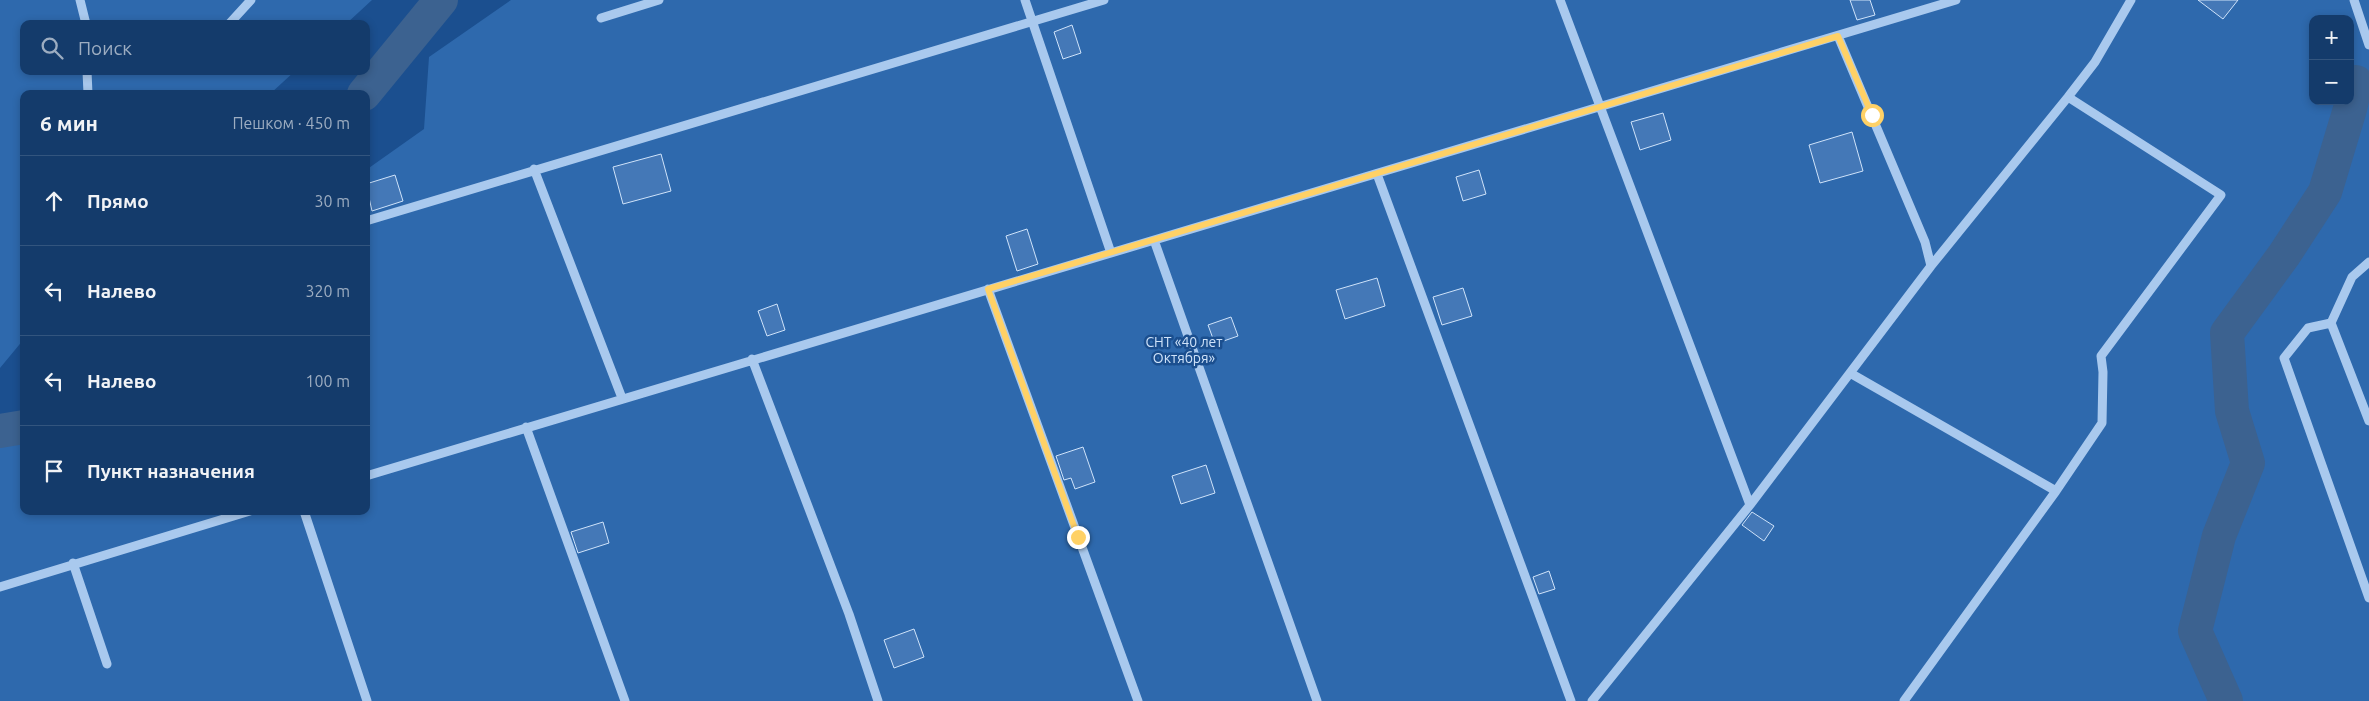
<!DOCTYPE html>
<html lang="ru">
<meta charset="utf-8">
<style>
body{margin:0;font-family:Ubuntu,sans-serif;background:#214673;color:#f1f3f6}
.controls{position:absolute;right:15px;top:15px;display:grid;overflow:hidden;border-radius:10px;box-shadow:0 2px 8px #0003}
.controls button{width:45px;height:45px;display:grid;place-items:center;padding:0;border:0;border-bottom:1px solid #33557e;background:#143b6b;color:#f1f3f6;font:25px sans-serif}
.stop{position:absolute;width:15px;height:15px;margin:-11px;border:4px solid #ffd166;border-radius:50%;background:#fff}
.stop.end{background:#ffd166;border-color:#fff;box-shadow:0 1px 5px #0008}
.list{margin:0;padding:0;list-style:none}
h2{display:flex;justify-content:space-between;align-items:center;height:65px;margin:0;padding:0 20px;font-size:21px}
h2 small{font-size:16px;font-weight:400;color:#9dadc1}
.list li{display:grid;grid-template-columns:32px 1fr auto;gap:15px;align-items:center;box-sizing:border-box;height:90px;padding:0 20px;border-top:1px solid #33557e}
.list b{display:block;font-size:19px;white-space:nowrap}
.list em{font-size:16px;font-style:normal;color:#9dadc1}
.icon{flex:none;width:28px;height:28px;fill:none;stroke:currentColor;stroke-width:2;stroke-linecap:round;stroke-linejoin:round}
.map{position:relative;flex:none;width:2369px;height:701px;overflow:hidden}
.search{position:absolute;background:#143b6b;box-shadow:0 2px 8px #0003;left:20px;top:20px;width:350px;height:55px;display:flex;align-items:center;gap:12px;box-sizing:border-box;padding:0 18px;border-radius:10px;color:#9dadc1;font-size:19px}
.panel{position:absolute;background:#143b6b;box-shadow:0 2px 8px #0003;left:20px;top:90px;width:350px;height:425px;border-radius:10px}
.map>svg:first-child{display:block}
.green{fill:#2e69ad;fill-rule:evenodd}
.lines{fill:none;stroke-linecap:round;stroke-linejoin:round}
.river{stroke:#3c6290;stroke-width:34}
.building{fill:#4478b7;stroke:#cfe3fa}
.minor{stroke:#a9c9ee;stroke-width:9}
.route{stroke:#ffd166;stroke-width:6}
.labels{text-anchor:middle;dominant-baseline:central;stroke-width:5;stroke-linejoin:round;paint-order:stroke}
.park-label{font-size:14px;fill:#cfe3fa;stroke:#1b4f8f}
</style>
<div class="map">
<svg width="2369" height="701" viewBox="0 0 2369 701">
<rect width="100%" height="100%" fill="#1b4f8f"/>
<path class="green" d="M0 0H372L346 24H24V71H295L270 94H24V339L0 368Z
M511 0H2369V701H0V436L24 413V511H366V170L424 129 429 57ZM2313 19H2350V101H2313Z"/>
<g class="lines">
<path class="river" d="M364 94 441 0
M0 431 24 427
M2226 701 2195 631 2219 536 2248 463 2232 411 2227 333 2284 255 2325 192 2350 109 2356 82"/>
</g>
<path class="building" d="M1850 0H1870L1875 15 1857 20Z
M2198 0H2238L2223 19Z
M1072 25 1081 53 1063 59 1054 32Z
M1663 113 1671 140 1640 150 1631 122Z
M1852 132 1863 171 1820 183 1809 145Z
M661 154 671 191 623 204 613 167Z
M1479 170 1486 194 1463 201 1456 177Z
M395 175 403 201 372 211 366 184Z
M1027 229 1038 264 1017 271 1006 236Z
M1377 278 1385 306 1345 319 1336 290Z
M1463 288 1472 316 1442 325 1433 297Z
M777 304 785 330 767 336 758 311Z
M1231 317 1238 336 1215 344 1208 325Z
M1083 447 1095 482 1075 489 1071 478 1064 480 1056 456Z
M1206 465 1215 493 1181 504 1172 476Z
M1752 512 1774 526 1764 541 1742 525Z
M603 522 609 543 578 553 571 532Z
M1549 571 1555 589 1539 594 1533 577Z
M914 629 924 657 894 668 884 640Z"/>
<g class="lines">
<path class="minor" d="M80 0 86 24
M1025 0 1111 253
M1560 0 1750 505
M2354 0 2369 45
M601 18 659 0
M229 24 251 0
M1838 36 1925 242 1931 266
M87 71 88 94
M534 169 622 398
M1377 174 1571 701
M366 221 1104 0
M1154 240 1317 701
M2369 262 2352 277 2331 323 2308 328 2284 358 2369 598
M988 289 1138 701
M2331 323 2369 421
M752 359 849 614 878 701
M1850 373 2056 491
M526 427 625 701
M366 476 1956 0
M304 511 367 701
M73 563 107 664
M0 587 250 511
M1592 701 1750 505 1931 266 2068 97 2095 62 2131 0
M1904 701 2056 491 2102 423 2103 372 2101 356 2221 195 2068 97"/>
</g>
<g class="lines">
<path class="route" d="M1078 537 988 289 1838 36 1872 115"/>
</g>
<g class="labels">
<g class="park-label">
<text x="1184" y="342">СНТ «40 лет<tspan x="1184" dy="16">Октября»</tspan></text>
</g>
</g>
</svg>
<div class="controls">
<button>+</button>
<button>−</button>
</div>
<div class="stop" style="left:1872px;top:115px"></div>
<div class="stop end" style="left:1078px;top:537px"></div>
<div class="search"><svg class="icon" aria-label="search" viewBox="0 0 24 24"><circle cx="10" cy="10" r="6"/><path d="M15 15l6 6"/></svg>Поиск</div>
<section class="panel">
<h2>6 мин<small>Пешком · 450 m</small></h2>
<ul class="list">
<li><svg class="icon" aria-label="ahead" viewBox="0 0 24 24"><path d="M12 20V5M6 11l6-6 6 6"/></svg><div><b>Прямо</b></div><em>30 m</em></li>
<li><svg class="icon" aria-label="left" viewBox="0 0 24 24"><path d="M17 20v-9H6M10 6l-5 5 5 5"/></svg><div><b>Налево</b></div><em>320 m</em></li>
<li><svg class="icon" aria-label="left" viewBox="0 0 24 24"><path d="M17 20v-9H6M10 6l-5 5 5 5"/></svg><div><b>Налево</b></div><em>100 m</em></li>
<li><svg class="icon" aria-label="arrive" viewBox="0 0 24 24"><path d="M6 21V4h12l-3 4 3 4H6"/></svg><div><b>Пункт назначения</b></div></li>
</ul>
</section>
</div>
